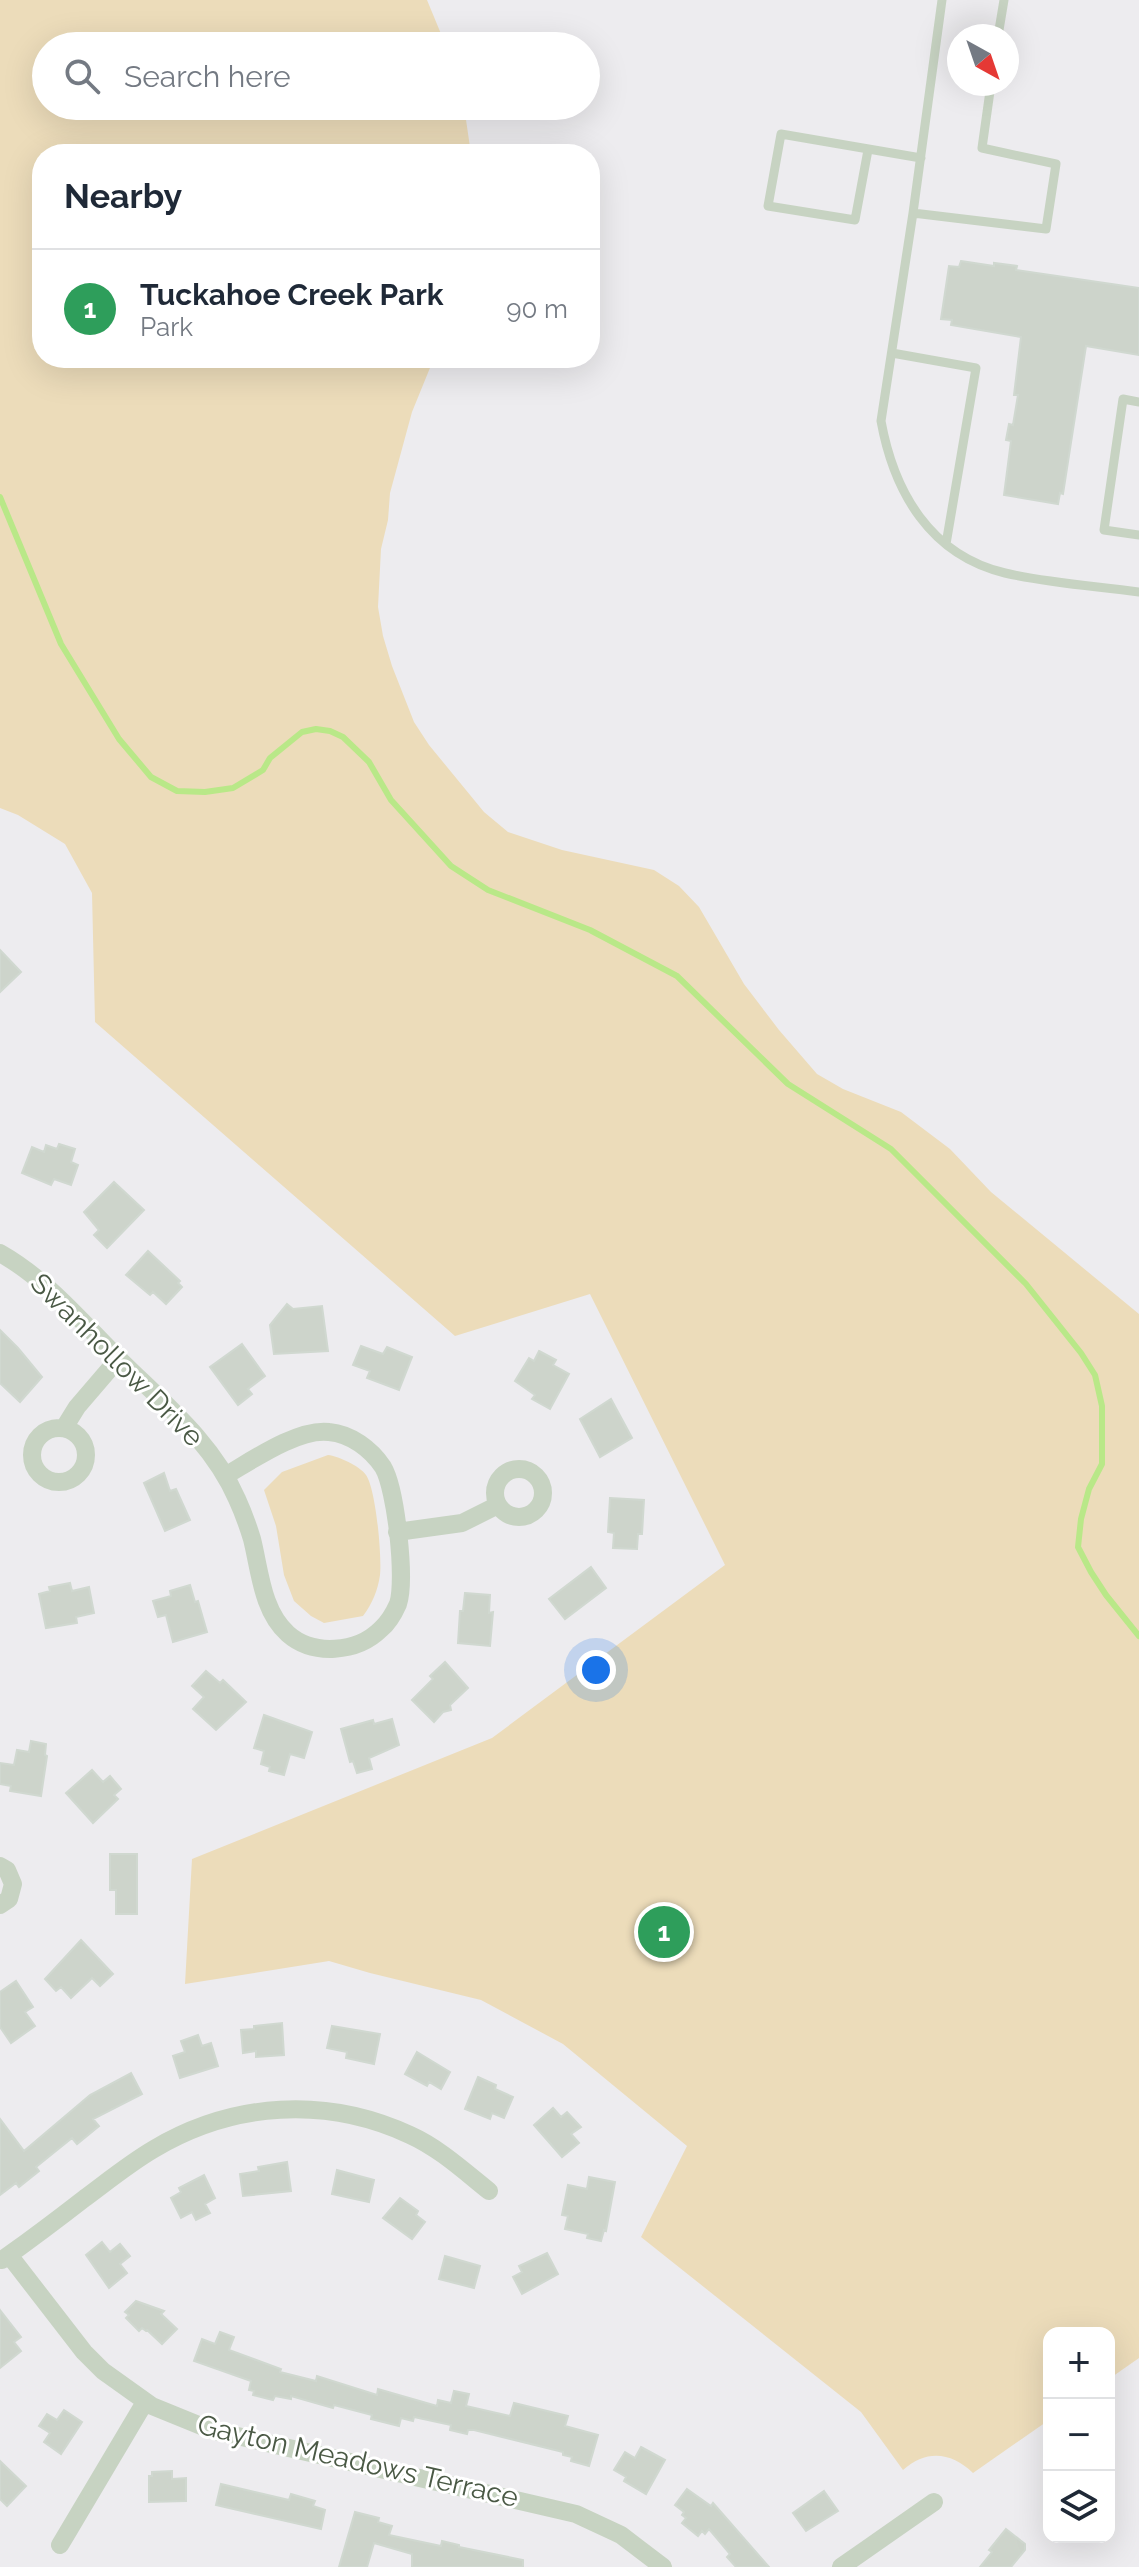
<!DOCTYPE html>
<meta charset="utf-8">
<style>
body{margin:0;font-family:Raleway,sans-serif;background:#f2f2f3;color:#1f2937}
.controls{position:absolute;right:24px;bottom:24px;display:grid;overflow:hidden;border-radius:16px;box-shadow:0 8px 32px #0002}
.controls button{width:72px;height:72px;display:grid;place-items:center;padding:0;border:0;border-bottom:2px solid #e0e1e3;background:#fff;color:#1f2937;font:40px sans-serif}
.compass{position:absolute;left:947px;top:24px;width:72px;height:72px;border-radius:50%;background:#fff;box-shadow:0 8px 32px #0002;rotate:140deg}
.you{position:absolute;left:596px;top:1670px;width:28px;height:28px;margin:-20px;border:6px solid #fff;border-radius:50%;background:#1a73e8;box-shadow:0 0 0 12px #1a73e833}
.badge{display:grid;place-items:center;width:52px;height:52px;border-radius:50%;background:#2b772c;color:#fff;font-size:26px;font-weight:700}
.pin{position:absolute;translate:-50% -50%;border:4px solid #fff;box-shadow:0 2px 8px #0006}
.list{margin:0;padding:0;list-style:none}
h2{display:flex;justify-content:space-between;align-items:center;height:104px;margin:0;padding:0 32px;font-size:34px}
h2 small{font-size:26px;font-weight:400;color:#747a83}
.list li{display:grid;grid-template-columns:52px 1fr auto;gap:24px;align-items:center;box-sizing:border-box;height:120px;padding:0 32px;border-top:2px solid #e0e1e3}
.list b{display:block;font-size:30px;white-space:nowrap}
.list p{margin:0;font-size:26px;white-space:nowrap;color:#747a83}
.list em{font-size:26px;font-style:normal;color:#747a83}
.icon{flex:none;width:44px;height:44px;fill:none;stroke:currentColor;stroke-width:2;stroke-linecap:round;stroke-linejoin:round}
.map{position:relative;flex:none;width:1139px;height:2567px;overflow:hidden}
.search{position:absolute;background:#fff;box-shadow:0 8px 32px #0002;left:32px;top:32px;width:568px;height:88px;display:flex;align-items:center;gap:20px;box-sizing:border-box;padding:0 28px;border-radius:44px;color:#747a83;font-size:30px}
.panel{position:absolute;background:#fff;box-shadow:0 8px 32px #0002;left:32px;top:144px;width:568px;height:224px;border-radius:32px}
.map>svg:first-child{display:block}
.green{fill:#ecdcba}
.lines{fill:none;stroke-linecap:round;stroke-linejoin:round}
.stream{stroke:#b9e888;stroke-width:6}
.building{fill:#cdd4cb;stroke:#d0d8d0;stroke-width:2}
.lane{stroke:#c7d3c2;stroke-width:9}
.street{stroke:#c7d3c2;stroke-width:18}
.labels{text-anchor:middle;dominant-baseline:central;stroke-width:6;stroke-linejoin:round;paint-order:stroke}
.street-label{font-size:28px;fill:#4a5945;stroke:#fff}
</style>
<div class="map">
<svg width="1139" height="2567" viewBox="0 0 1139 2567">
<rect width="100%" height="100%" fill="#edecef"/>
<path class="green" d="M0 0H427L446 46H46V106H464L471 154H42V358H434L412 412 390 493 388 520 381 549 378 607 383 636 392 666 414 722 429 745 484 812 508 832 562 850 654 870 679 886 699 907 744 984 779 1030 817 1074 843 1089 901 1112 950 1149 991 1192 1139 1314V2358L1109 2379V2333H1049V2420L973 2473C952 2452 926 2449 903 2470L861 2412 641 2237 687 2146 563 2044 481 2000 370 1973 329 1961 185 1984 192 1859 492 1738 725 1565 590 1294 455 1336 95 1022 92 893 65 844 18 815 0 808Z
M328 1455C338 1456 360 1466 366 1475 376 1489 382 1557 380 1575 378 1590 372 1604 363 1616L324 1623 311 1616 294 1601 284 1575 276 1526 264 1490 282 1472Z"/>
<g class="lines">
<path class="stream" d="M0 497 61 644 119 739 151 777 177 791 205 792 233 788 263 770 270 758 302 732 316 729 330 731 343 737 369 762 391 800 451 866 488 890 590 930 677 976 788 1084 891 1149 1026 1284 1081 1353 1095 1375 1102 1406V1464L1089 1489 1081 1519 1078 1547 1091 1572 1106 1595 1139 1636"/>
</g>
<path class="building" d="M961 261 994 266V263L1017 266 1016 270 1139 288V355L1086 346 1063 494 1060 493 1058 504 1004 495 1011 441 1006 440 1009 424 1013 425 1018 395H1014L1021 337 951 325 952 320 941 319 949 266 959 267Z
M0 950 21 972 0 992Z
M59 1144 75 1149 71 1162 78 1165 71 1185 54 1179 51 1185 22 1173 32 1147 44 1152 46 1145 57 1149Z
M114 1182 144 1210 107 1248 94 1235 99 1230 84 1212Z
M148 1251 180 1281 178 1283 182 1287 166 1304 153 1292 150 1295 126 1275Z
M287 1304 293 1309 322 1306 328 1351 274 1354 270 1325Z
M0 1330 18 1348 42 1377 20 1402 0 1383Z
M242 1344 265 1376 248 1389 252 1394 238 1405 210 1367Z
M361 1346 383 1354 387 1347 412 1357 399 1390 367 1378 370 1371 353 1365Z
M539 1351 556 1360 553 1365 569 1374 550 1409 532 1399 535 1395 515 1381 529 1358 534 1361Z
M611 1399 632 1438 600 1457 580 1419Z
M164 1473 170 1491 176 1489 190 1520 165 1531 144 1483Z
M610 1498 644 1500 642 1534H638L637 1549 613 1548 614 1533 608 1532Z
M591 1567 606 1588 565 1619 549 1599Z
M70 1583 72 1591 89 1587 94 1613 76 1617 77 1623 46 1628 39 1594 50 1591 49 1587Z
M190 1585 195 1602 198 1601 207 1632 173 1642 166 1615 158 1617 153 1601 171 1596 170 1591Z
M465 1593 490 1595 489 1613 493 1612 490 1646 458 1643 460 1611H463Z
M445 1662 468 1688 450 1705 451 1710 443 1712 434 1722 412 1700 433 1679 430 1676Z
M206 1671 220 1683 223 1680 246 1702 216 1730 193 1709 204 1697 192 1686Z
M264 1715 312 1732 304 1758 290 1754 284 1775 269 1771 270 1767 261 1764 264 1751 254 1748Z
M392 1719 399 1745 369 1758 372 1769 357 1773 353 1761 350 1762 341 1729 373 1720 374 1724Z
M31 1741 46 1744 45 1755 47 1756 41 1796 10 1791 11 1786 0 1784V1763L14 1765 17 1750 29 1752Z
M92 1770 103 1782 110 1776 121 1789 114 1795 118 1799 93 1823 66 1793Z
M110 1854H137V1914H116V1890H110Z
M81 1940 113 1974 100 1986 92 1978 71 1998 61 1987 56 1991 45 1979Z
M16 1981 33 2007 25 2012 35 2026 11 2043 0 2027V1992Z
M282 2023 284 2055 256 2057V2051L243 2053 241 2030 254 2029V2026Z
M332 2026 380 2034 374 2064 346 2058 347 2052 327 2048Z
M198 2035 202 2046 211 2043 218 2066 180 2078 173 2056 185 2052 181 2041Z
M417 2052 450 2072 441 2089 429 2082 427 2086 405 2074Z
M131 2073 142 2094 93 2119 99 2126 77 2144 72 2138 36 2167 39 2171 19 2187 16 2183 0 2195V2119L24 2151 90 2095Z
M478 2077 496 2085 495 2089 513 2097 504 2118 492 2113 490 2119 465 2109Z
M553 2108 561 2117 567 2112 581 2127 571 2134 579 2143 562 2157 534 2125Z
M287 2162 291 2191 243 2196 240 2174 259 2171 258 2167Z
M337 2170 374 2180 369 2202 332 2194Z
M204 2175 215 2198 205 2204 210 2213 196 2220 192 2212 181 2218 171 2198 181 2192 179 2188Z
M589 2177 615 2182 606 2231 604 2230 601 2241 587 2238 588 2234 565 2229 568 2216 562 2215 568 2185 587 2189Z
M400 2198 418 2211 416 2215 425 2222 412 2239 383 2218Z
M102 2242 110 2252 120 2244 130 2256 120 2264 127 2273 109 2288 86 2255Z
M547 2253 558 2274 522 2294 513 2277 522 2272 519 2266Z
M445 2256 480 2266 474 2288 439 2279Z
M136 2301 164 2311 161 2314 177 2329 162 2344 147 2330 146 2331 142 2328 139 2331 126 2318 129 2315 125 2312Z
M0 2310 21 2337 14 2342 21 2351 0 2368Z
M220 2332 234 2337 229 2350 281 2369 280 2372 316 2381 317 2376 377 2395 378 2389 437 2406 438 2400 451 2403 454 2391 469 2394 466 2406 510 2416 514 2403 568 2416 565 2426 598 2435 589 2466 571 2461 572 2457 563 2455V2452L474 2430H468L467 2434 450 2430 451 2425 414 2417 413 2421 401 2418 399 2426 371 2419 372 2415 334 2405 333 2408 291 2396V2399L275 2396 273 2400 253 2395 254 2391 249 2390 251 2381 194 2361 202 2339 215 2344Z
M64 2410 82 2422 61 2454 44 2442 50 2433 39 2426 47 2414 57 2420Z
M641 2447 665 2460 646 2494 624 2481 626 2477 614 2470 625 2452 635 2458Z
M0 2461 26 2486 7 2506 0 2499Z
M172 2471V2479L186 2478V2501L149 2502V2476H152V2472Z
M221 2484 289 2500 291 2494 315 2501 313 2506 325 2510 321 2529 216 2505Z
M687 2489 711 2506 713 2503 769 2567H736L727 2557 730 2554 709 2529 705 2534 702 2531 698 2536 682 2523 686 2518 682 2515 684 2512 675 2505Z
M824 2491 838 2511 806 2531 793 2513Z
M355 2512 379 2518 378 2522 392 2526 389 2535 441 2546 442 2541 459 2545V2547L523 2560V2567H412V2554L374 2543 367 2567H339Z
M1006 2529 1025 2544V2550L1011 2567H980L992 2552 989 2550Z"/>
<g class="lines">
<path class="lane" d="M942 0 913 213 881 421C894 492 930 555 1005 573 1048 583 1095 586 1139 592
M998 36 1004 0
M868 150 855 220 768 206 781 134 921 158
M913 213 1046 229 1056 164 982 148 991 84
M892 353 976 368 946 544
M1139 402 1123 399 1104 530 1139 535"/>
<path class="street" d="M0 1253C46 1279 80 1320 117 1357 161 1401 212 1441 237 1499 243 1512 248 1526 252 1539 260 1571 262 1611 288 1634 313 1656 357 1653 381 1629 388 1623 394 1613 398 1604 406 1580 396 1489 383 1467 371 1449 351 1434 329 1432 298 1428 251 1461 225 1476
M64 1428 77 1407 119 1358
M32 1455a27 27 0 1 1 54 0a27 27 0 1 1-54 0Z
M495 1493a24 24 0 1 1 48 0a24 24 0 1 1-48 0Z
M397 1532 462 1523 498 1505
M0 1866 7 1870 13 1884 9 1899 0 1905
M9 2255 84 2352 103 2371 152 2406 211 2430 576 2514 621 2535 663 2567
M2 2260C30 2240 58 2219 85 2198 108 2181 130 2163 154 2149 233 2102 326 2096 410 2135 439 2148 464 2171 489 2191
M60 2545 145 2402
M841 2567 934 2502"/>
</g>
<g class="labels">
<g class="street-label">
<text transform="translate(117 1360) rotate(45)">Swanhollow Drive</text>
<text transform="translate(358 2461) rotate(13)">Gayton Meadows Terrace</text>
</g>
</g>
</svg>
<div class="controls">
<button>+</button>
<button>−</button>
<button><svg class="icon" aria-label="layers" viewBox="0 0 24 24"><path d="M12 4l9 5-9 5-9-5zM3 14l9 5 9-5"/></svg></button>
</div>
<svg class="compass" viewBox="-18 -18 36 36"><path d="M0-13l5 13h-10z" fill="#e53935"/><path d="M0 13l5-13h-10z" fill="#747a83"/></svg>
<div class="you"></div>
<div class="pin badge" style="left:664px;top:1932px;background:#2e9e5b">1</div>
<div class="search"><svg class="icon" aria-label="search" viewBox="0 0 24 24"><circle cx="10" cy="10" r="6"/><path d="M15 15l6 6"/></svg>Search here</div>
<section class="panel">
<h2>Nearby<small></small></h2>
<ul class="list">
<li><span class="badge" style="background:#2e9e5b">1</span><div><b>Tuckahoe Creek Park</b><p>Park</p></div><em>90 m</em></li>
</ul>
</section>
</div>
